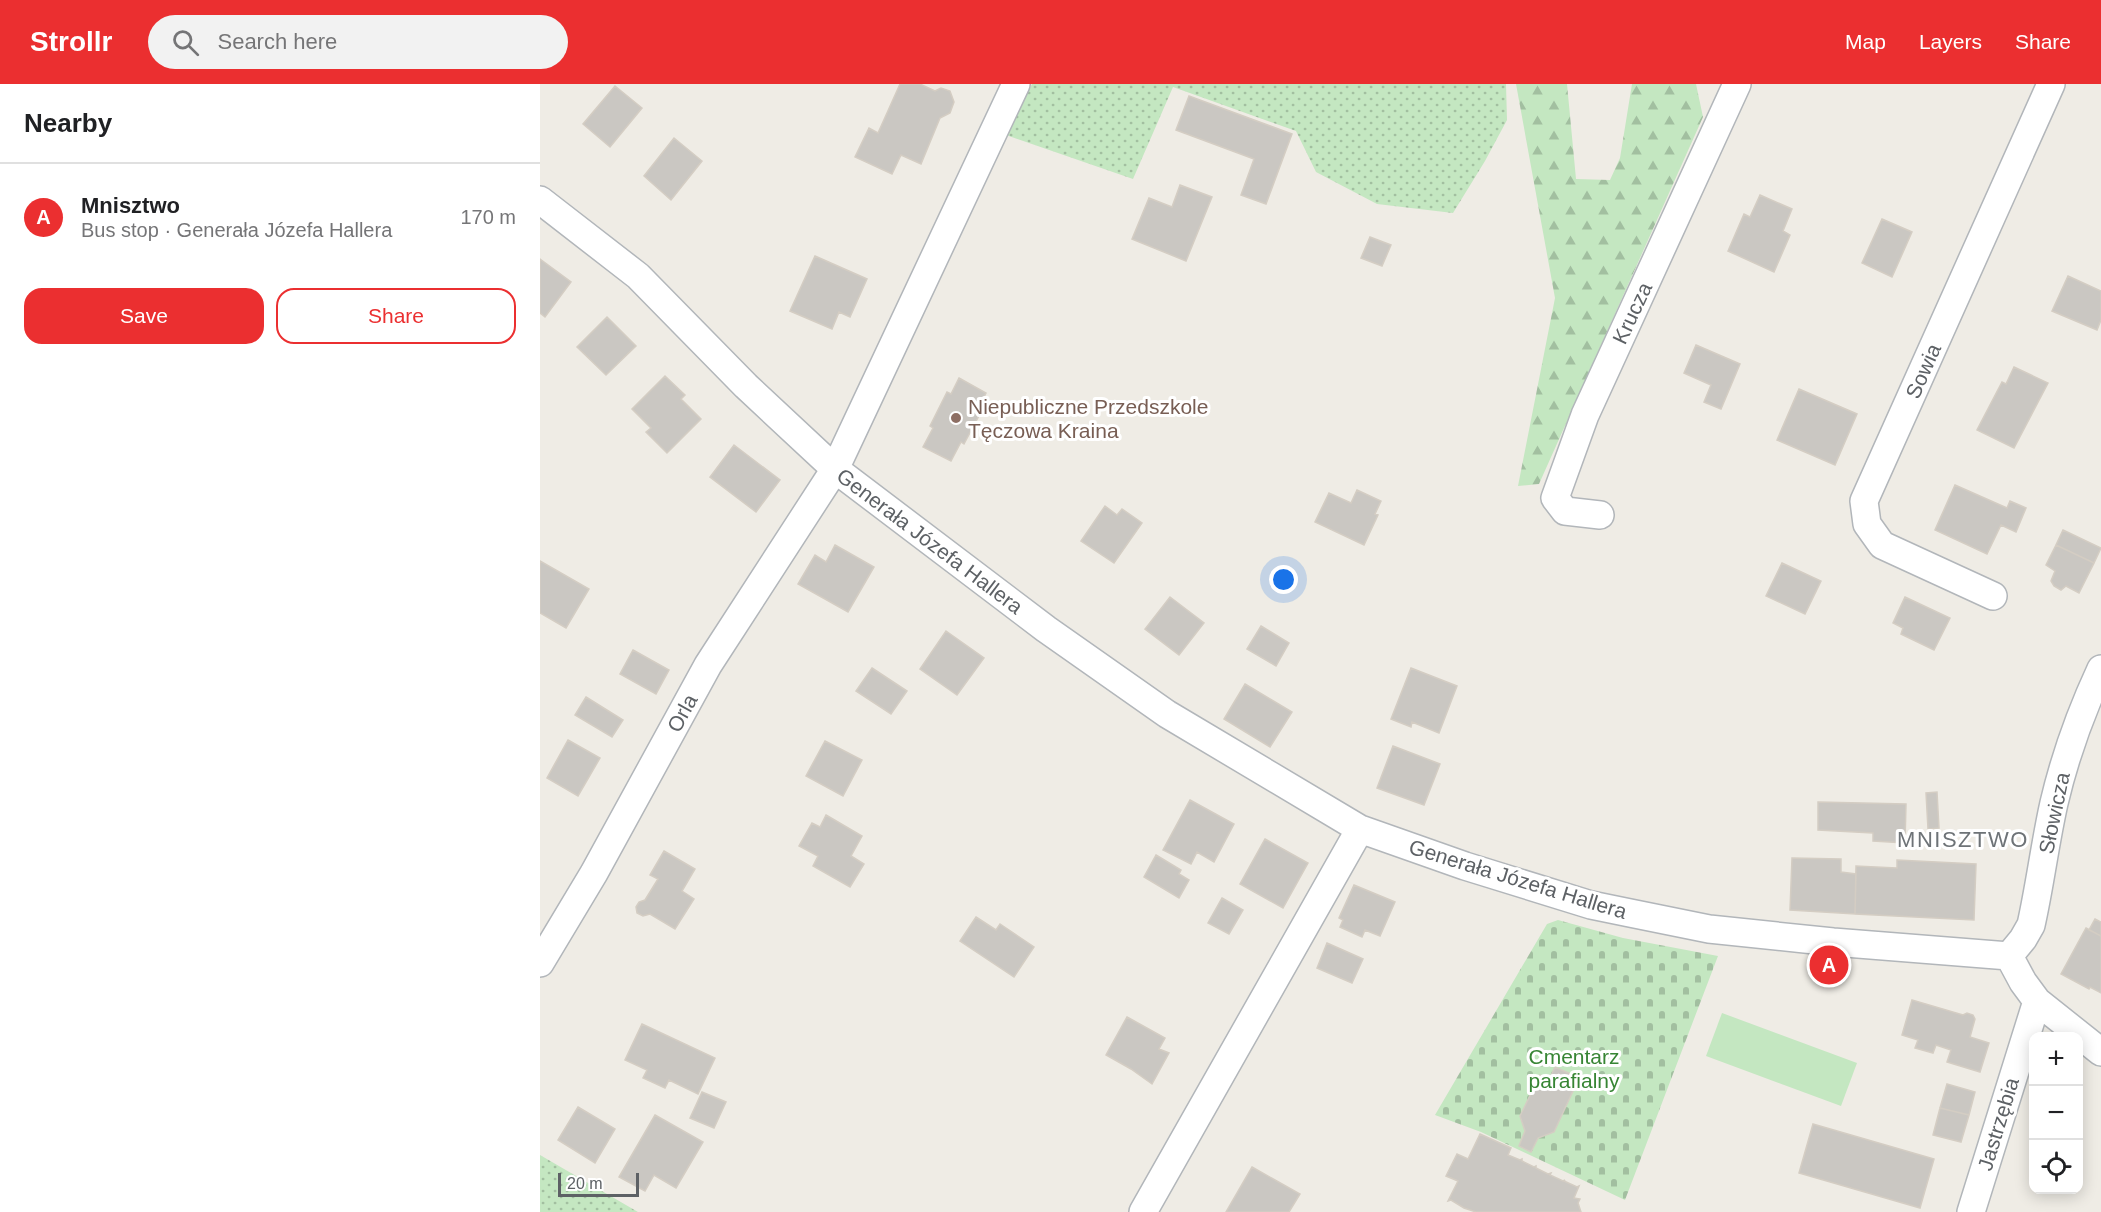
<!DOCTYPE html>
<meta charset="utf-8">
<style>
body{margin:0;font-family:Arial,sans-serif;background:#f2f2f2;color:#202124}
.controls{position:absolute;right:18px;bottom:18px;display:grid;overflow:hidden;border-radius:12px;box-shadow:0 3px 15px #0003}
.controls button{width:54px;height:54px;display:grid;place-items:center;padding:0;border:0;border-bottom:2px solid #e0e0e0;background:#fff;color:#202124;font:30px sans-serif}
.scale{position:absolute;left:18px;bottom:15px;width:81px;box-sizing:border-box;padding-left:6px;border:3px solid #5d6165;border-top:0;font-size:16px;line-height:21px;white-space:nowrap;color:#5d6165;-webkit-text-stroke:4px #fff;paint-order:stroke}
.you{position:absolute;left:744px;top:496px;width:21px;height:21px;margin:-15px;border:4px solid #fff;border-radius:50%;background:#1a73e8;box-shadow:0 0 0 9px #1a73e833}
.badge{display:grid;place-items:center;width:39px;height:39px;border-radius:50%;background:#eb2f30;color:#fff;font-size:20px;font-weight:700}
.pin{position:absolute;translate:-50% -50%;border:3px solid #fff;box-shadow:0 2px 6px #0006}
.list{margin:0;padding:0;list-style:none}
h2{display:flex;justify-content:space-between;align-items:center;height:78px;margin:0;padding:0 24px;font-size:26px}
h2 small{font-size:20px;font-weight:400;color:#757577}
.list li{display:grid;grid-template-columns:39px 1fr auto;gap:18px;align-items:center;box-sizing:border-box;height:108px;padding:0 24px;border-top:2px solid #e0e0e0}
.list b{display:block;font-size:22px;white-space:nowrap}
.list p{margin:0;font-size:20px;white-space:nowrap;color:#757577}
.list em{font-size:20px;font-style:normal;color:#757577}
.actions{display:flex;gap:12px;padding:18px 24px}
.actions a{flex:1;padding:14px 0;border:2px solid #eb2f30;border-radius:18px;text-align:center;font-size:21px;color:#eb2f30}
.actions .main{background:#eb2f30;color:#fff}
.icon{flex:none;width:33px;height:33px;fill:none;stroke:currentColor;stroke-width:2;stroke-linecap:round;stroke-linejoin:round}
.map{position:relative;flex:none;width:1561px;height:1128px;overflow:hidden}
header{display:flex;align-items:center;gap:36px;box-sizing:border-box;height:84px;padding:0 30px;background:#eb2f30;color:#fff}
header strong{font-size:28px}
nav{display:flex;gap:33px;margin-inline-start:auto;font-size:21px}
.search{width:420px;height:54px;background:#f2f2f2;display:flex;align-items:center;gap:15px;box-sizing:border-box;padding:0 21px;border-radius:33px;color:#757577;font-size:22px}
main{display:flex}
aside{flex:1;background:#fff}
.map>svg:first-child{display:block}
.grass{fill:url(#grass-dots)}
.forest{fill:url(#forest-firs)}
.cemetery{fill:url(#cemetery-stones)}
.green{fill:#c4e7c1}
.building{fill:#cac7c2;stroke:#d4cdc3;stroke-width:1.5}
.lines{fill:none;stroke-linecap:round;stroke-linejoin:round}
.minor-casing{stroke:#b2b6ba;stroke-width:30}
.minor{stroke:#fff;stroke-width:27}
.education-dot{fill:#8d6e63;stroke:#fff;stroke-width:2}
.labels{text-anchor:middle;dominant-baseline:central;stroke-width:6;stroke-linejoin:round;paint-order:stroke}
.street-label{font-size:21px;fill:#5d6165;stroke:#fff}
.education-label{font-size:21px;fill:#785e54;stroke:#fff;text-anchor:start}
.park-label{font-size:21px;fill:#378534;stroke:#fff}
.neighbourhood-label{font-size:22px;letter-spacing:1.5px;fill:#6e7377;stroke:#fff}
</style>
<header>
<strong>Strollr</strong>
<div class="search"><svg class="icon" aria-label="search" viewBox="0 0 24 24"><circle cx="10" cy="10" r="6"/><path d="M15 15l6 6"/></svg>Search here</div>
<nav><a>Map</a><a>Layers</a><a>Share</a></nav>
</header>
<main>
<aside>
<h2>Nearby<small></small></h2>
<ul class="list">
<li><span class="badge">A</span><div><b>Mnisztwo</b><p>Bus stop · Generała Józefa Hallera</p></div><em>170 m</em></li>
</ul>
<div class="actions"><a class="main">Save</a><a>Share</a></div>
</aside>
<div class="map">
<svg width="1561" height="1128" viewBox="0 0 1561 1128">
<defs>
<pattern id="grass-dots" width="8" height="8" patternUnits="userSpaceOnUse" patternTransform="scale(1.5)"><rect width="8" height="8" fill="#c4e7c1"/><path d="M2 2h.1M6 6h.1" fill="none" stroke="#a2bfa0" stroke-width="1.8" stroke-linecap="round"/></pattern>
<pattern id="forest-firs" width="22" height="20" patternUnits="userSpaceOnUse" patternTransform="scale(1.5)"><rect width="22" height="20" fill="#c4e7c1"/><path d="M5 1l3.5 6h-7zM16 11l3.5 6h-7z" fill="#a2bfa0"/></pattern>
<pattern id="cemetery-stones" width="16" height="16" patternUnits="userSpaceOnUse" patternTransform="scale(1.5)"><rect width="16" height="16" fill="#c4e7c1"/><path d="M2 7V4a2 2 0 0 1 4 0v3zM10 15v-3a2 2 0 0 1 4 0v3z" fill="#a2bfa0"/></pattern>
</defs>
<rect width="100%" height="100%" fill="#efece5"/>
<path class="grass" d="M492 0H966L967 36 945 77 913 129 837 120 776 88 756 47 633 3 593 95 466 51Z
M0 1071 98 1128H0Z"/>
<path class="forest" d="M976 0H1027L1036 95 1070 96 1080 74 1092 0H1156L1163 33 999 400 978 402 1015 214Z"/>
<path class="cemetery" d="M1018 836 1083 854 1178 872 1085 1116 941 1048 895 1031 1007 840Z"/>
<path class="green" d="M1182 929 1317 979 1301 1022 1166 972Z"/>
<path class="building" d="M360 0H380L395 7 401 4 410 7 414 18 410 29 400 34 381 80 361 71 352 90 315 73 329 44 338 49Z
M75 2 102 24 70 63 43 40Z
M649 12 752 50 726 120 701 111 714 75 636 46Z
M134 54 162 77 131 116 104 92Z
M640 101 672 113 646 177 592 155 609 114 632 123Z
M1220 111 1252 125 1243 147 1250 151 1234 188 1188 167 1204 130 1210 133Z
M1342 135 1372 148 1352 193 1322 179Z
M830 153 851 161 842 182 821 174Z
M275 172 327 195 310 233 299 228 292 245 250 227Z
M0 175 31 198 5 233 0 229Z
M1528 192 1561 207V236L1557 246 1512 227Z
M67 233 96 262 66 291 37 263Z
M1156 261 1200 280 1181 325 1164 318 1171 301 1144 289Z
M1474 283 1508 299 1474 364 1437 346 1462 298 1466 300Z
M125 292 145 311 141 315 161 335 127 369 106 348 111 344 92 325Z
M419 294 446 309 438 325 442 326 424 360 421 358 411 377 383 363 393 344 390 342 407 308 411 310Z
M1259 305 1317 330 1295 381 1237 356Z
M194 361 240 396 216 428 170 393Z
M1415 401 1467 424 1470 417 1486 424 1476 448 1461 441 1447 470 1395 446Z
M817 406 841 417 835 430 838 431 824 461 775 438 789 409 811 419Z
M565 422 577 431 582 425 602 439 574 479 541 457Z
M1523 446 1561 464 1554 479 1516 461Z
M295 461 334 483 308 528 258 500 275 471 286 478Z
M1516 461 1554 479 1539 509 1526 502 1521 506 1514 502 1511 497 1515 487 1506 481Z
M0 477 49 505 26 544 0 529Z
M1242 479 1281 497 1265 530 1226 512Z
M630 513 664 539 639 571 605 545Z
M1365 513 1410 534 1394 566 1361 550 1363 544 1353 539Z
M721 542 749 559 736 582 707 565Z
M406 547 444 574 417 611 380 585Z
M93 566 129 586 116 610 80 590Z
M332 584 367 607 351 630 316 607Z
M871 584 917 602 899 649 872 638 871 643 851 635Z
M705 600 752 628 730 663 684 635Z
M46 613 83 636 72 653 35 631Z
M28 656 60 674 38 712 7 694Z
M285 657 322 676 303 712 266 692Z
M853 662 900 680 884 721 837 704Z
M1397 708 1399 744 1388 745 1386 709Z
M650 716 694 740 674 778 657 768 651 780 623 766Z
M1278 718 1366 720 1365 759 1333 757V749L1278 746Z
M286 731 322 752 311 772 324 780 310 803 273 782 278 772 259 762 272 739 280 743Z
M725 755 768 779 743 824 700 800Z
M124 767 155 785 142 807 154 815 135 845 110 830 103 832 97 829 96 823 99 818 105 816 118 795 110 791Z
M616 771 641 786 639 790 649 796 639 814 604 793Z
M1252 774 1301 775V788L1316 790 1315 830 1250 826Z
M1357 776 1436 780 1434 836 1315 830 1316 782 1357 784Z
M814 801 855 818 840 852 825 846 822 853 800 843 803 836 799 834Z
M682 814 703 826 689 850 668 839Z
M436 833 456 846 460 840 494 863 474 893 420 857Z
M1555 835 1561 838V852L1549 846Z
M1546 844 1561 852V909L1550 903 1549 905 1521 890Z
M787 859 823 875 812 899 777 884Z
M1372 916 1423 931 1427 929 1433 931 1435 935 1430 953 1449 959 1440 988 1407 978 1411 966 1396 961 1393 969 1375 964 1378 956 1362 951Z
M587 933 625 954 619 965 629 969 612 1000 591 985 566 971Z
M102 940 175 974 158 1010 129 996 125 1004 103 994 107 986 85 976Z
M1015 983 1031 990 1025 1002 1033 1007 1014 1048 998 1054 991 1068 979 1062 985 1047 980 1032 1000 991 1009 996Z
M1407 1000 1435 1008 1429 1031 1400 1024Z
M162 1008 186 1018 174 1044 150 1034Z
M38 1023 75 1045 55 1079 18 1056Z
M1400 1024 1429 1031 1421 1058 1393 1051Z
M115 1031 163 1058 136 1104 114 1091 105 1107 79 1093Z
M1273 1040 1394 1075 1380 1124 1259 1089Z
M940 1050 971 1064 968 1071 980 1076 982 1075V1077L994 1083 996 1082V1084L1008 1090 1011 1089 1010 1091 1023 1097 1025 1096 1024 1097 1037 1103 1039 1102 1034 1114 1040 1115 1038 1119 1041 1128H936L924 1124 911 1116 908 1117 918 1097 906 1092 917 1070 928 1075Z
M712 1083 760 1110 749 1128H686Z"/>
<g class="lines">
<g class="minor-casing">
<path id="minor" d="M0 116 98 192 206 302 295 385 506 545 627 630 820 745 925 782 1051 821 1090 829 1169 845 1293 858 1469 872
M1060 431 1025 427 1015 414 1045 331 1197 0
M1453 512 1342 461 1327 440 1324 417 1511 0
M1469 872 1483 855 1491 841C1500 801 1505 759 1514 719 1525 672 1541 628 1561 585
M1469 872 1483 898 1497 917 1561 968
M0 879 54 789 168 581 295 385 476 0
M603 1128 820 745
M1431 1128 1497 917"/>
</g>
<use href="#minor" class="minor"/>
</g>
<circle class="education-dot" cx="416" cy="334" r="6"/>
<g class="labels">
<g class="street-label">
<text transform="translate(1092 229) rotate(-65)">Krucza</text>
<text transform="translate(1383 287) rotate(-66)">Sowia</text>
<text transform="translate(390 457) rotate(37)">Generała Józefa Hallera</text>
<text transform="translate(142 629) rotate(-61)">Orla</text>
<text transform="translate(1514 729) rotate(-78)">Słowicza</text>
<text transform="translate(978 795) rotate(17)">Generała Józefa Hallera</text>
<text transform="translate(1458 1040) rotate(-73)">Jastrzębia</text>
</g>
<g class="education-label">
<text x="428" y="322">Niepubliczne Przedszkole<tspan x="428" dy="24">Tęczowa Kraina</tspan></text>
</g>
<g class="park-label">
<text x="1034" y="972">Cmentarz<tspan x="1034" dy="24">parafialny</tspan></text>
</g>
<g class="neighbourhood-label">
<text x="1423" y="755">MNISZTWO</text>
</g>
</g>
</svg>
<div class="controls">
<button>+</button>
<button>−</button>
<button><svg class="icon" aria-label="locate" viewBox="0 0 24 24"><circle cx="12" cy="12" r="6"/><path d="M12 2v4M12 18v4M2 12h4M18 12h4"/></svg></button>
</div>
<div class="scale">20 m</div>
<div class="you"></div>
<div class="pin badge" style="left:1289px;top:881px">A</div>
</div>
</main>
